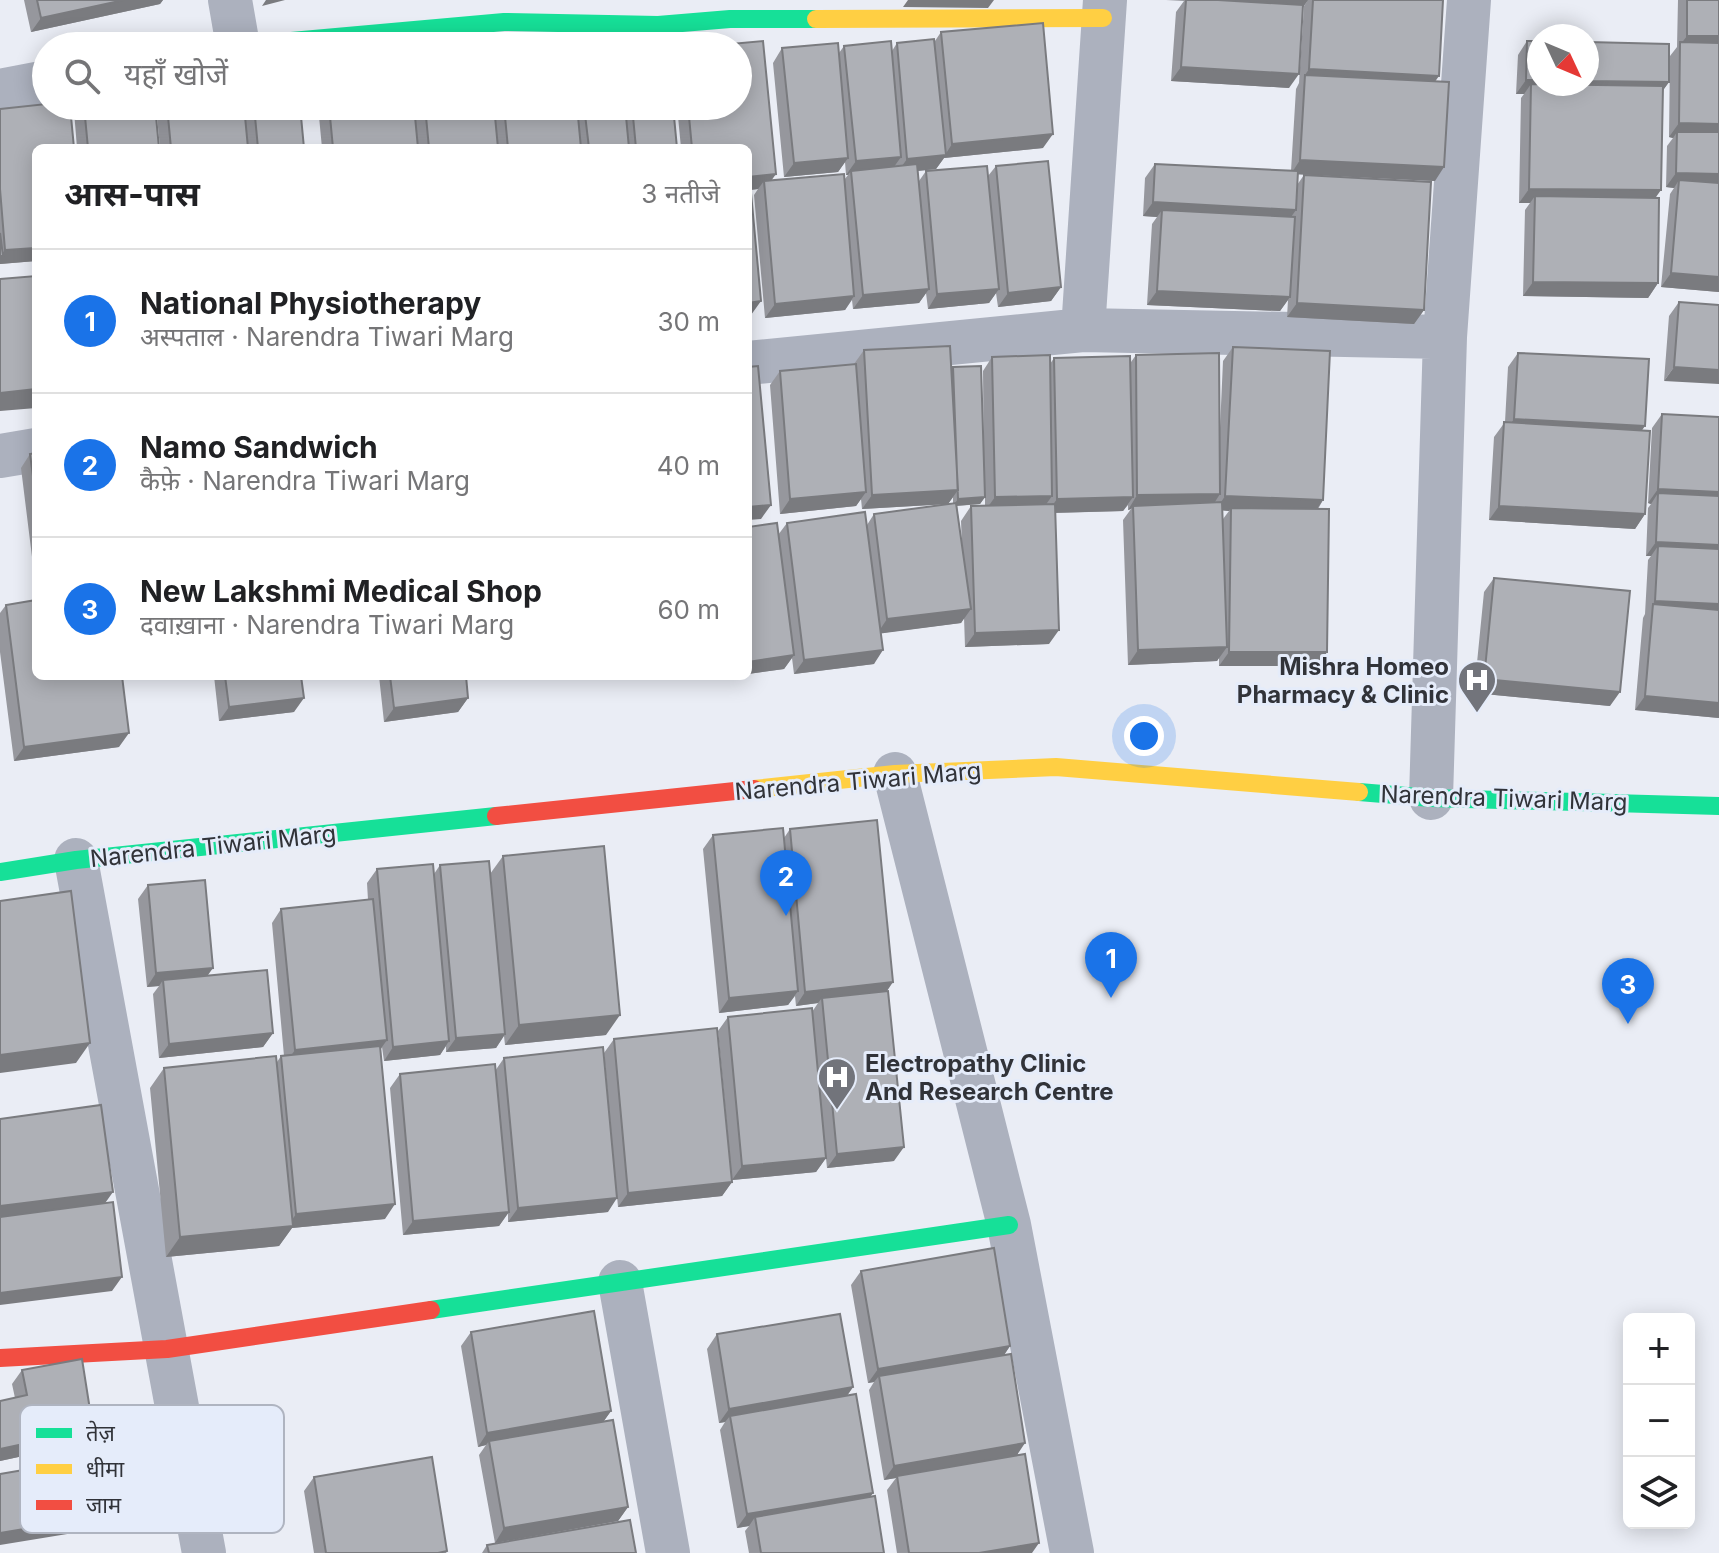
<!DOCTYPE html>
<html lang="hi">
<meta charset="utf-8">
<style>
body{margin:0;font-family:Inter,"Noto Sans Devanagari",sans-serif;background:#f6f6f6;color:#202124}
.controls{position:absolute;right:24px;bottom:24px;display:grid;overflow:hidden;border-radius:12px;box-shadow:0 4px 20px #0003}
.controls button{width:72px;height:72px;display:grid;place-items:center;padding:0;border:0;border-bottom:2px solid #e0e0e0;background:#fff;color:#202124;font:40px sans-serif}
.compass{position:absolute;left:1527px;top:24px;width:72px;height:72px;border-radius:50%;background:#fff;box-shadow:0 4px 20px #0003;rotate:134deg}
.you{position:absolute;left:1144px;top:736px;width:28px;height:28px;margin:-20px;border:6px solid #fff;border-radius:50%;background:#1a73e8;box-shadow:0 0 0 12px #1a73e833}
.badge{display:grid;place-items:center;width:52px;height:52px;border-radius:50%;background:#1a73e8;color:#fff;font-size:26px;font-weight:700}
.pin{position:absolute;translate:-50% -66px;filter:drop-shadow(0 2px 4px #0008)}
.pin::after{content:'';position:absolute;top:42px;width:28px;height:24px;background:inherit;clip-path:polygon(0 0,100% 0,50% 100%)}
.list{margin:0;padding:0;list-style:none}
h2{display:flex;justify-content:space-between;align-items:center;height:104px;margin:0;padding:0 32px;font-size:34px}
h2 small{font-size:26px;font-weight:400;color:#757577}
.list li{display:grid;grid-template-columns:52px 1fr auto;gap:24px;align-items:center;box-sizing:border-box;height:144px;padding:0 32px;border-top:2px solid #e0e0e0}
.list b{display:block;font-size:30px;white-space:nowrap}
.list p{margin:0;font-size:26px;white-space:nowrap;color:#757577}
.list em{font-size:26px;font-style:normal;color:#757577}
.icon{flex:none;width:44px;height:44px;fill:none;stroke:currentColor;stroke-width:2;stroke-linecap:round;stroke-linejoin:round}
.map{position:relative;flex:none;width:1719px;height:1553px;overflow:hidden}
.search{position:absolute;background:#fff;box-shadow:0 4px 20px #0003;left:32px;top:32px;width:720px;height:88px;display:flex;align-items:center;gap:20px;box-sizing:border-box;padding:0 28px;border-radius:44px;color:#757577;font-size:30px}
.panel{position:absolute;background:#fff;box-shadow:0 4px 20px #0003;left:32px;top:144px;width:720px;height:536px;border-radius:12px}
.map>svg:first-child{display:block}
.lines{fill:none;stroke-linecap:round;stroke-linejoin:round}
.street{stroke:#acb1be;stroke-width:44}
.fast{stroke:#16e098;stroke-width:18}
.slow{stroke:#ffcf43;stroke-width:18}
.jam{stroke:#f24e42;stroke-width:18}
.wall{fill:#96979d;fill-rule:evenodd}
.shaded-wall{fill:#7a7b7f}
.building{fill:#aeb0b6;stroke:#7a7b7f;stroke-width:2}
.labels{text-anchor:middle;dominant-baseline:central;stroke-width:6;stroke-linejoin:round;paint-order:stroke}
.poi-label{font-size:24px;font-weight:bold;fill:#313339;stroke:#e5ecfa;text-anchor:end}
.street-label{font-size:24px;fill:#313339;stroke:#e5ecfa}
.key{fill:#e5ecfa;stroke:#afb4c0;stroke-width:2}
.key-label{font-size:22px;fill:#313339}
</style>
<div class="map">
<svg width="1719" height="1553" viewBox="0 0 1719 1553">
<rect width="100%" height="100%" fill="#eaedf5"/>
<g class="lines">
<path class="street" d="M230 0 238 46
M0 91 46 82
M1083 330 1105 0
M748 363 1083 330 1445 337
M0 456 36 450
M895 774 1009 1225 1072 1553
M1431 798 1445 337 1469 0
M76 860 204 1553
M620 1282 668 1553"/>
<path class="fast" d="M236 46 504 22 658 25 730 19H816
M1359 792 1431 798 1719 806
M0 872 76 860 496 816
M431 1310 1009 1225"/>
<path class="slow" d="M816 19 1103 18
M754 789 895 774 1056 767 1359 792"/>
<path class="jam" d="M496 816 754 789
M0 1358 167 1349 431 1310"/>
</g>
<path class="wall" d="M24 0H163L160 4 31 32Z
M1166 0H1308L1303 7 1289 88 1171 81 1176 12 1184 1Z
M1308 0H1443L1435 82V181L1297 174V185L1304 175 1424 310 1414 324 1287 317 1288 300 1280 311 1147 305 1152 224 1157 217 1143 216 1145 178 1155 164 1291 171 1296 89 1299 83 1304 6Z
M1678 0H1719V292L1661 287 1670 194 1674 188 1666 187 1667 146 1673 138 1669 137 1670 56 1677 47Z
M941 32 1043 148 944 158 936 169 918 171 919 181 926 171 988 176 996 166 1061 287 1051 301 998 307 996 293 989 303 928 309 926 293 919 303 853 309 852 300 845 310 765 318 754 195 758 189 751 190V315L748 316V148H681L677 106H738L772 180H844L848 175H846L845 162 838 172 784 177 773 63 782 48 839 53 844 46 892 51 897 43 935 41Z
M1527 41 1669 82 1663 90 1656 198 1658 283 1648 298 1523 296 1525 210 1530 203H1519L1521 98 1524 94H1516L1518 55Z
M77 106H155L159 148H77L74 111Z
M156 106H300L304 148H160Z
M318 106H673L677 148H322Z
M0 109 36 261 0 264Z
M1679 302 1719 305 1664 381 1669 316Z
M1233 347 1323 500 1318 509 1327 652 1318 666H1219V657L1217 661 1128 665 1123 520 1131 509 1128 510V505L1123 511 1055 513 1049 644 965 647 964 617 961 623 881 633 874 664 794 674 792 658 784 669 748 674V527L778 535 787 523 867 525 874 514 953 503V497L948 504 862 509 861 499 856 506 780 514 770 385 780 371 854 364 864 350 951 370 953 367 984 483 983 371 992 357 1050 364 1054 358 1131 362 1136 355 1220 428 1223 361ZM985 497V506H971L961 521 962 545 957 506 980 504ZM1223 510 1229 511 1223 519Z
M1518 353 1642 430 1645 514 1635 529 1489 520 1494 437 1505 422 1508 367Z
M1662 414 1719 718 1635 710 1643 618 1645 614 1648 560 1651 556H1646L1648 508 1651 504 1648 503 1652 428Z
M36 453V589L21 468 30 454Z
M1494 578 1610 706 1474 693 1484 592Z
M6 605 119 747 14 761 0 652V613Z
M214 676H301L294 712 219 721Z
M379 676H477L466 677 468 698 458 712 384 722Z
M790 829 886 992 894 1161 827 1168 826 1158 816 1172 732 1180 718 1031 728 1017 812 1012 818 1003 796 1006 795 996 788 1005 719 1013 703 849 713 835 784 838Z
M503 856 606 1035 505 1045 504 1036 496 1048 446 1052V1046L440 1055 384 1061 382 1047 381 1049 385 1219 292 1228 279 1246 166 1257 150 1088 164 1068 277 1062 281 1056H284L272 923 281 909 368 900 367 883 377 869 434 874 440 865 490 874Z
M148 885 207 976 273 1033 263 1047 159 1058 153 994 159 986 147 987 138 899Z
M614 1039 732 1182 722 1196 618 1207 604 1053Z
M504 1058 608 1212 508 1222V1213L499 1226 403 1235 390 1088 400 1074 495 1071Z
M861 1271 1010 1346 1004 1355 1032 1553H897L887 1490 896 1478 884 1480 869 1390 874 1382 868 1383 851 1285Z
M471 1332 611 1411 603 1422 628 1507 618 1521 495 1543 479 1455 486 1445 478 1447 461 1346Z
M717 1334 853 1387 847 1396 873 1493 870 1497 884 1553H749L745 1531 749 1526 737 1528 720 1430 725 1422 719 1423 707 1349Z
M22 1370 93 1429 83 1443 0 1461V1401L15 1398 12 1384Z
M314 1477 447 1551 446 1553H314L304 1491Z
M487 1545 636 1553H482Z"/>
<path class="shaded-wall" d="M124 0H163L160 4 31 32 41 18Z
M266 0H285L262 6Z
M908 0H994L988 8 903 7Z
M1186 0H1308L1303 7Z
M1687 36H1719V50L1680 45Z
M1181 67 1299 74 1289 88 1171 81Z
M1309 69 1439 76 1429 90 1305 75Z
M1526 80H1539V84H1587V81L1669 82 1659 96 1531 84 1524 94H1516Z
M1679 123 1719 124V138L1677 132 1673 138 1669 137Z
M1053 134 1043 148 944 158 936 169 897 173 907 159 945 155 952 144Z
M901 157 891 171H851L848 175H846L856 161Z
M848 158 838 172 784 177 794 163Z
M1300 160 1444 167 1435 181 1291 174Z
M1676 173 1719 174V188L1679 180 1674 188 1666 187Z
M776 174 766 188 764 181 758 189 748 190V177Z
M1529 189 1661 190 1651 204 1535 196 1530 203H1519Z
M1153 202 1296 210 1286 224 1162 210 1157 217 1143 216Z
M36 248V261L0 264V256L5 250Z
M1671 273 1719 277V292L1661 287Z
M1533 282 1658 283 1648 298 1523 296Z
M1061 287 1051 301 998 307 1008 293Z
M929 289 919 303 853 309 863 295Z
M999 289 989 303 928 309 937 294Z
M1157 291 1290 297 1280 311 1147 305Z
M854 296 845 310 765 318 775 304Z
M761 301 751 315 748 316V303Z
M1297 303 1424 310 1414 324 1287 317Z
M1674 367 1719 370V384L1664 381Z
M36 389V408L0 411V393Z
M1514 419 1645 426 1635 440 1504 433Z
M1658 489 1719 492V507L1658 493 1651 504 1648 503Z
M958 490 948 504 862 509 872 495Z
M866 492 856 506 780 514 790 499Z
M1220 494 1211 508 1133 506 1131 509 1128 510 1137 495Z
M1052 496 1042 510 985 511 995 497Z
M1225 496 1323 500 1313 515 1231 508 1229 511 1216 510Z
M985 497 980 504 953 506 958 499Z
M1133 497 1123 511 1047 513 1057 499Z
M771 505 761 519 748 520V507Z
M1499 506 1645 514 1635 529 1489 520Z
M1656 542 1719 545V559L1658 546 1651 556H1646Z
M1655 601 1719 604V619L1652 605Z
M971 609 961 623 877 634 887 619Z
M1059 630 1049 644 965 647 975 633Z
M1227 647 1217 661 1128 665 1138 650Z
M883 650 874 664 794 674 804 660Z
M1229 652H1327L1318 666H1219Z
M794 655 784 669 748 674V662Z
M1484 679 1620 692 1610 706 1474 693Z
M1645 696 1719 703V718L1635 710Z
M304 698 294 712 219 721 229 707Z
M468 698 458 712 384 722 394 708Z
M129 733 119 747 14 761 24 747Z
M213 968 203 982 163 980 159 986 147 987 156 973Z
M893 982 883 997 822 998 818 1003 796 1006 805 992Z
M798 991 788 1005 719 1013 729 998Z
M620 1015 606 1035 505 1045 519 1025Z
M273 1033 263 1047 159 1058 169 1044Z
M505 1034 496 1048 446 1052 456 1038Z
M387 1040 377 1054 285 1064 295 1050Z
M449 1041 440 1055 384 1061 393 1047Z
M90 1043 76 1063 0 1073V1055Z
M904 1147 894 1161 827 1168 837 1154Z
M826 1158 816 1172 732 1180 742 1166Z
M732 1182 722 1196 618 1207 628 1193Z
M113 1192 103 1206 0 1219V1206Z
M617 1198 608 1212 508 1222 518 1208Z
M395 1204 385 1219 292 1228 279 1246 166 1257 180 1237 288 1226 296 1214Z
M509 1212 499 1226 403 1235 413 1221Z
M122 1277 112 1291 0 1305V1293Z
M1010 1346 1000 1361 879 1376 874 1382 868 1383 878 1369Z
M853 1387 843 1401 730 1416 725 1422 719 1423 729 1409Z
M611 1411 601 1425 489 1441 486 1445 478 1447 487 1433Z
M93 1429 83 1443 0 1461V1449Z
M1025 1443 1015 1458 897 1476 896 1478 884 1480 894 1466Z
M873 1493 863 1507 755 1517 749 1526 737 1528 747 1514Z
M628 1507 618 1521 495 1543 504 1528Z
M120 1513 110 1527 0 1545V1533Z
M1039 1543 1032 1553H979Z"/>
<path class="building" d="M37 0H124L41 18Z
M1186 0H1218L1303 5 1299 74 1181 67Z
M1313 0H1443L1439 76 1309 69Z
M1687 0H1719V36H1687Z
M1043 23 1053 134 952 144 941 32Z
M934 39 946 155 907 159 897 43Z
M763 41 776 174 748 177V148H692L688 106H738V46H709Z
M891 41 901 157 856 161 844 46Z
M1527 41H1539V80H1526Z
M1587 42 1669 44V82L1587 81Z
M1680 42 1719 43V124L1679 123Z
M838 43 848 158 794 163 782 48Z
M1305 75 1449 82 1444 167 1300 160Z
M1531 84 1663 86 1661 190 1529 189Z
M46 104V106H70L74 148H36V248L5 250 0 189V109Z
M84 106H155L159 148H88Z
M167 106H244L248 148H171Z
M254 106H300L304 148H258Z
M329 106H414L418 148H333Z
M425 106H494L498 148H429Z
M504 106H577L581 148H508Z
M584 106H625L629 148H589Z
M632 106H673L677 148H636Z
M1677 132H1719V174L1676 173Z
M1048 161 1061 287 1008 293 996 166Z
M917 164 929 289 863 295 851 171Z
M1155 164 1298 171 1296 210 1153 202Z
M987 166 999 289 937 294 926 171Z
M844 174 854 296 775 304 764 181Z
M1304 175 1431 182 1424 310 1297 303Z
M1679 180 1719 183V277L1671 273Z
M750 182 761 301 748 303V183Z
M1535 196 1659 198 1658 283 1533 282Z
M1162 210 1295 217 1290 297 1157 291Z
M0 233 3 256H0Z
M36 276V389L0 393V279Z
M1679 302 1719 305V370L1674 367Z
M950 346 958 490 872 495 864 350Z
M1233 347 1330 351 1323 500 1225 496Z
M1219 353 1220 494 1137 495 1136 355Z
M1518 353 1649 359 1645 426 1514 419Z
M1050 355 1052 496 995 497 992 357Z
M1130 356 1133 497 1057 499 1054 358Z
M856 364 866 492 790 499 780 371Z
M758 366 771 505 748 507V367Z
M981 366 985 497 958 499 953 367Z
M1662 414 1719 417V492L1658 489Z
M1504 422 1650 431 1645 514 1499 506Z
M36 453V498L30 454Z
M1658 493 1719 496V545L1656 542Z
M1222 502 1227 647 1138 650 1133 506Z
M956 503 971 609 887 619 874 514Z
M1055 504 1059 630 975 633 971 506Z
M1231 508 1329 509 1327 652H1229Z
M865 512 883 650 804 660 787 523Z
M777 523 794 655 748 662V527Z
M1658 546 1719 549V604L1655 601Z
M1494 578 1630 591 1620 692 1484 679Z
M36 600V676H122L129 733 24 747 6 605Z
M1653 604 1719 610V703L1645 696Z
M225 676H301L304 698 229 707Z
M390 676H466L468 698 394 708Z
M877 820 893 982 805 992 790 829Z
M783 828 798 991 729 998 713 835Z
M604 846 620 1015 519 1025 503 856Z
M489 861 505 1034 456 1038 440 865Z
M433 864 449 1041 393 1047 377 869Z
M205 880 213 968 156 973 148 885Z
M71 891 90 1043 0 1055V901Z
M373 899 387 1040 295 1050 281 909Z
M267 970 273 1033 169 1044 163 980Z
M888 991 904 1147 837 1154 822 998Z
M812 1008 826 1158 742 1166 728 1017Z
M717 1028 732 1182 628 1193 614 1039Z
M380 1046 395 1204 296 1214 281 1056Z
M603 1047 617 1198 518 1208 504 1058Z
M276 1056 293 1226 180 1237 164 1068Z
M495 1064 509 1212 413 1221 400 1074Z
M101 1105 113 1192 0 1206V1119Z
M113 1202 122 1277 0 1293V1217Z
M994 1248 1010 1346 878 1369 861 1271Z
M594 1311 611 1411 487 1433 471 1332Z
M840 1314 853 1387 729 1409 717 1334Z
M1011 1354 1025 1443 894 1466 879 1376Z
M82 1359 93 1429 0 1449V1401L27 1395 22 1370Z
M856 1394 873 1493 747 1514 730 1416Z
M613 1420 628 1507 504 1528 489 1441Z
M1025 1454 1039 1543 979 1553H909L897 1476Z
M111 1455 120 1513 0 1533V1474Z
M432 1457 447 1551 438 1553H326L314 1477Z
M875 1496 884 1553H761L755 1517Z
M630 1520 636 1553H489L487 1545Z"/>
<defs>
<g id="hospital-pin" transform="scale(2)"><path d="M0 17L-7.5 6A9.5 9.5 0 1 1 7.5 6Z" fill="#72747b" stroke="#e5ecfa"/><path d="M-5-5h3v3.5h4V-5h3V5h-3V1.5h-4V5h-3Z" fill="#fff"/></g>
</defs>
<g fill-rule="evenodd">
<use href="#hospital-pin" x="1477" y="680"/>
<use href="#hospital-pin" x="837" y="1077"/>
</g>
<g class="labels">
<g class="poi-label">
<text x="1449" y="666">Mishra Homeo<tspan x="1449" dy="28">Pharmacy &amp; Clinic</tspan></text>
<text x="865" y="1063" text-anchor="start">Electropathy Clinic<tspan x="865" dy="28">And Research Centre</tspan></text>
</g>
<g class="street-label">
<text transform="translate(858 781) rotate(-5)">Narendra Tiwari Marg</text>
<text transform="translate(1504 798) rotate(2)">Narendra Tiwari Marg</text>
<text transform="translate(213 846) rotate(-6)">Narendra Tiwari Marg</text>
</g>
</g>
<rect x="20" y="1405" width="264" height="128" rx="12" class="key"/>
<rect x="36" y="1428" width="36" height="10" fill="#16e098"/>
<rect x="36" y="1464" width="36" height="10" fill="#ffcf43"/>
<rect x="36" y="1500" width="36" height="10" fill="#f24e42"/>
<g class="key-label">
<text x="86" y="1441">तेज़</text>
<text x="86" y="1477">धीमा</text>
<text x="86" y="1513">जाम</text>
</g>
</svg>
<div class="controls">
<button>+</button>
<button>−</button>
<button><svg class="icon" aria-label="layers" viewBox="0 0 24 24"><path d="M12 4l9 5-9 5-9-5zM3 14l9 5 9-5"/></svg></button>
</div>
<svg class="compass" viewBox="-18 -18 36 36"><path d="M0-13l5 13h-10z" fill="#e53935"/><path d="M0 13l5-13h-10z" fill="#757577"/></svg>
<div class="you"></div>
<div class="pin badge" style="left:1111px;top:998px">1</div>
<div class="pin badge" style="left:786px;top:916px">2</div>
<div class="pin badge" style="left:1628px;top:1024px">3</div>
<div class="search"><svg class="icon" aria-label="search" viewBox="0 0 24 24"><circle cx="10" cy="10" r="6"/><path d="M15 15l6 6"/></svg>यहाँ खोजें</div>
<section class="panel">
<h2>आस-पास<small>3 नतीजे</small></h2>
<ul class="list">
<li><span class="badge">1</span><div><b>National Physiotherapy</b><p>अस्पताल · Narendra Tiwari Marg</p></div><em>30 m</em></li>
<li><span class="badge">2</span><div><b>Namo Sandwich</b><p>कैफ़े · Narendra Tiwari Marg</p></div><em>40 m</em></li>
<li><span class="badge">3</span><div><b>New Lakshmi Medical Shop</b><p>दवाख़ाना · Narendra Tiwari Marg</p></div><em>60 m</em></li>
</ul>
</section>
</div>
